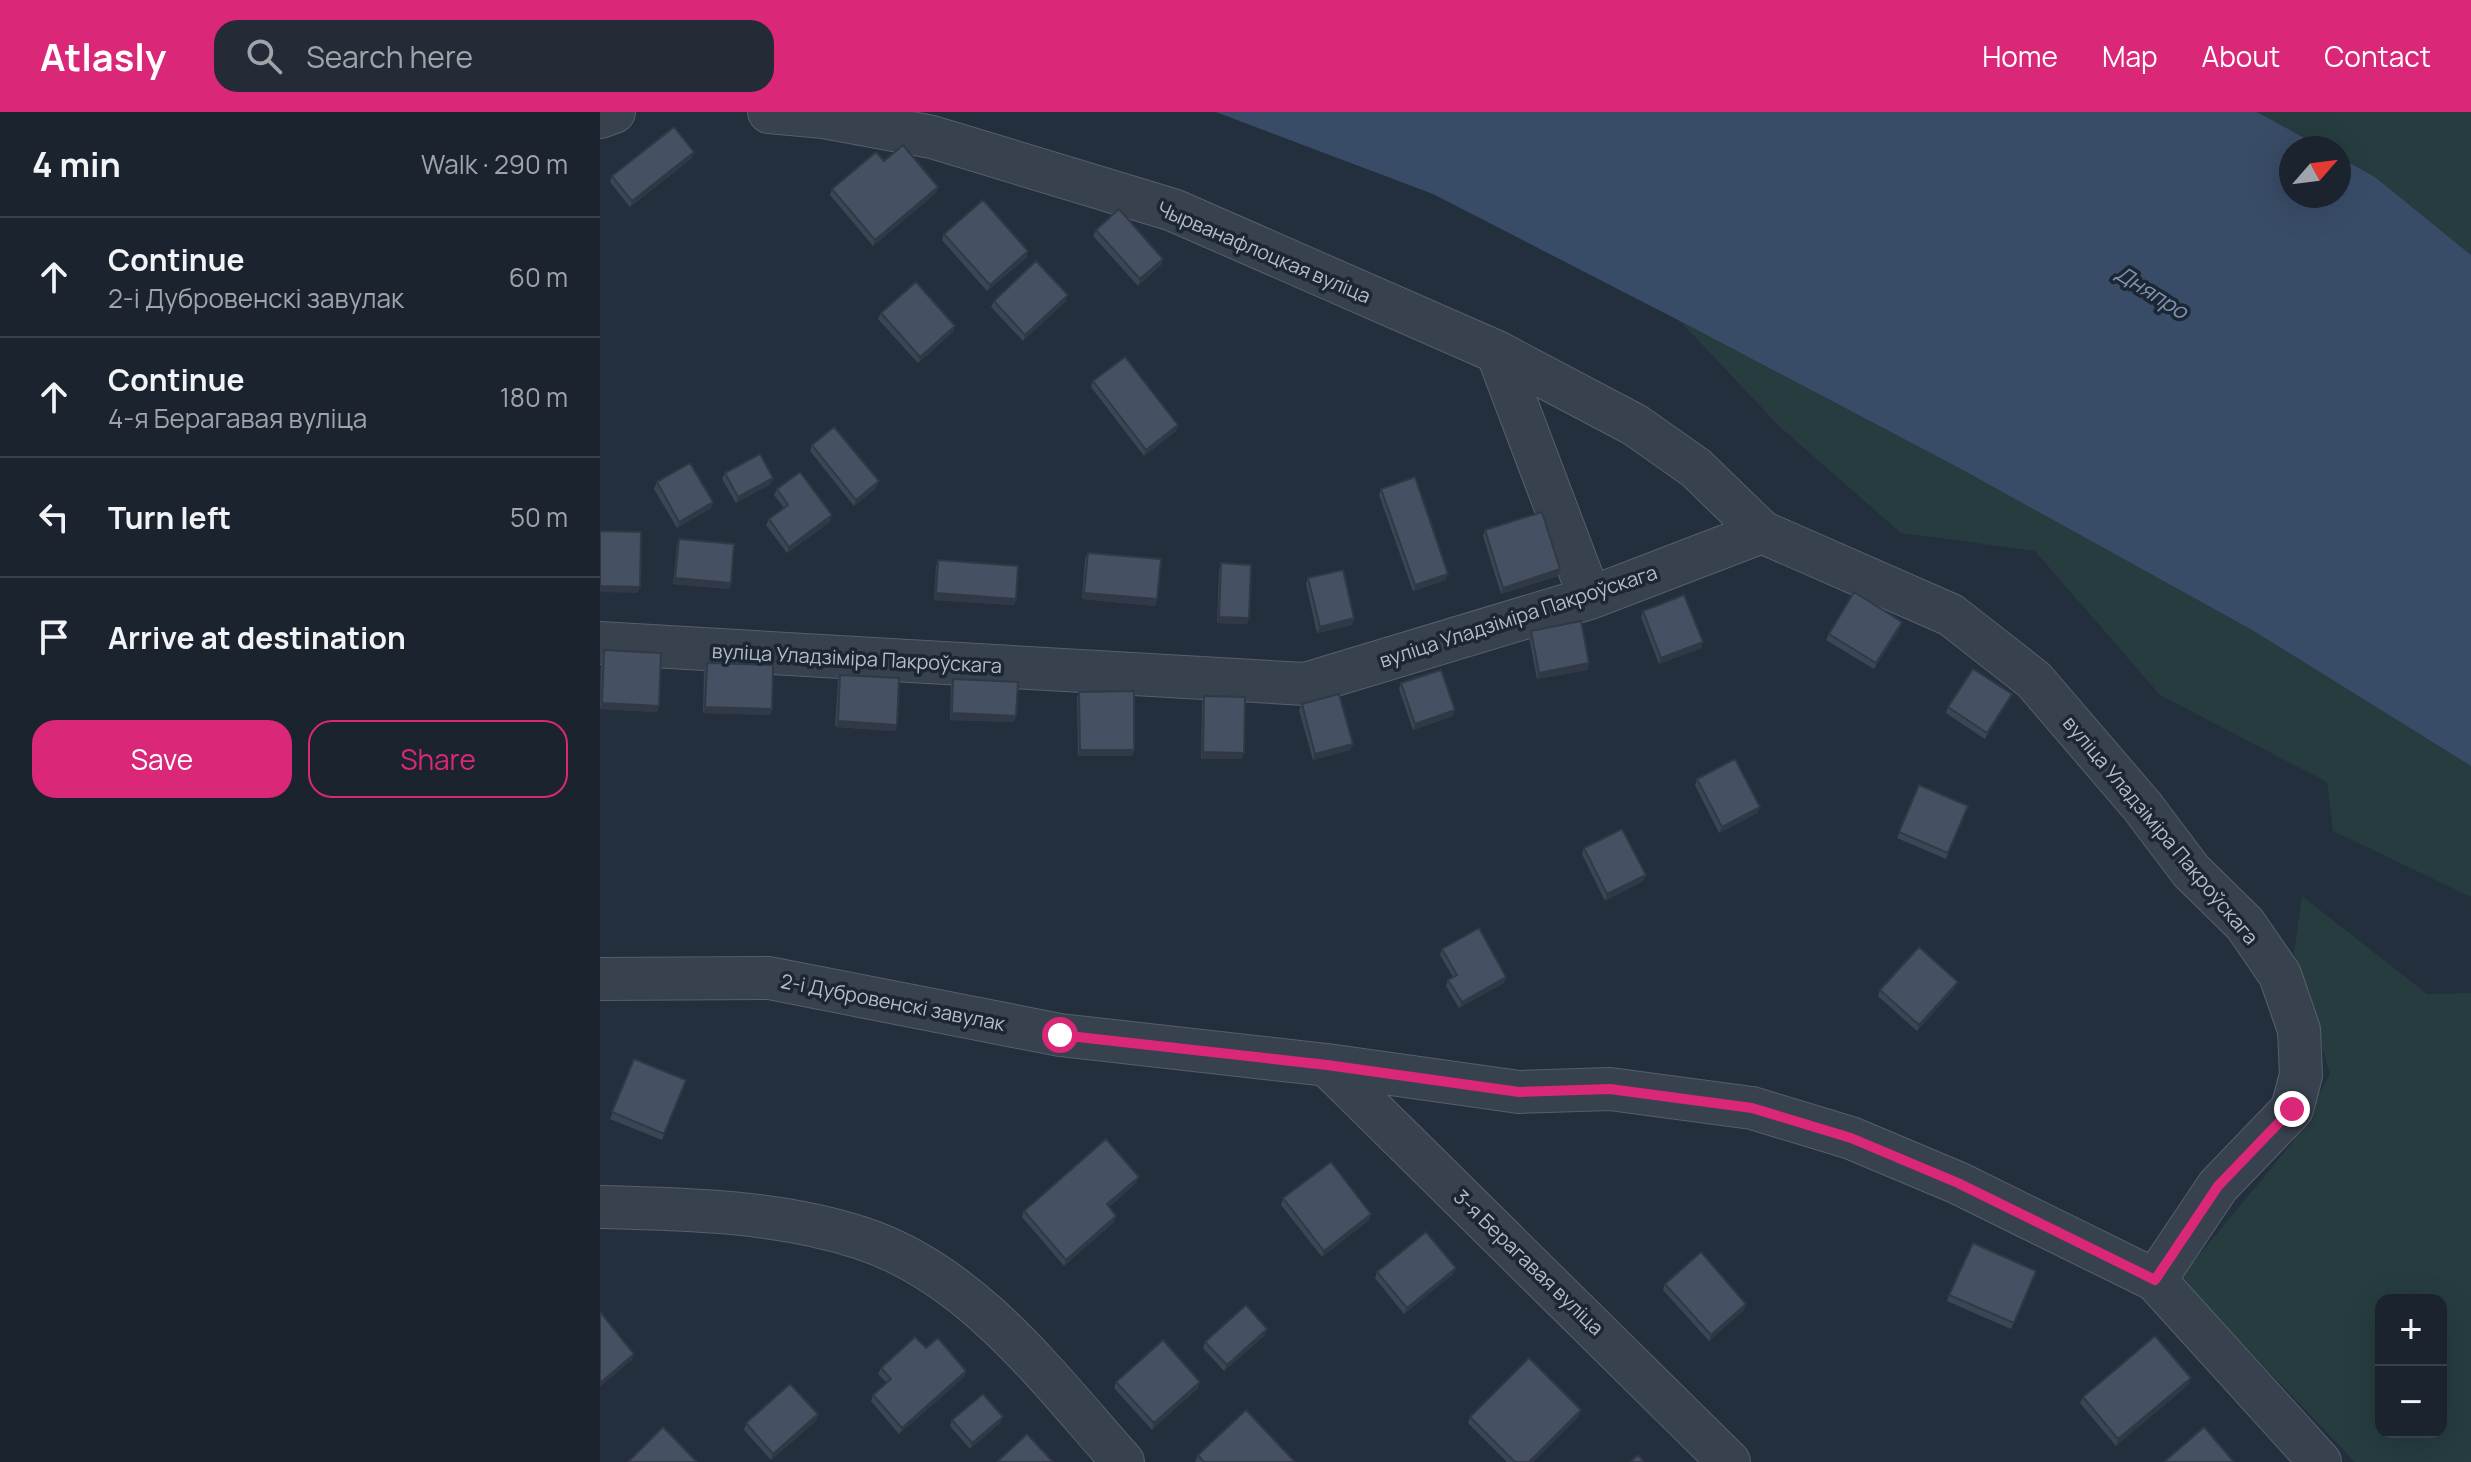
<!DOCTYPE html>
<meta charset="utf-8">
<style>
body{margin:0;font-family:Manrope,sans-serif;background:#242b36;color:#f1f3f6}
.controls{position:absolute;right:24px;bottom:24px;display:grid;overflow:hidden;border-radius:16px;box-shadow:0 8px 32px #0002}
.controls button{width:72px;height:72px;display:grid;place-items:center;padding:0;border:0;border-bottom:2px solid #39404a;background:#1b232e;color:#f1f3f6;font:40px sans-serif}
.compass{position:absolute;left:1679px;top:24px;width:72px;height:72px;border-radius:50%;background:#1b232e;box-shadow:0 8px 32px #0002;rotate:62deg}
.stop{position:absolute;width:24px;height:24px;margin:-18px;border:6px solid #db2777;border-radius:50%;background:#fff}
.stop.end{background:#db2777;border-color:#fff;box-shadow:0 2px 8px #0008}
.list{margin:0;padding:0;list-style:none}
h2{display:flex;justify-content:space-between;align-items:center;height:104px;margin:0;padding:0 32px;font-size:34px}
h2 small{font-size:26px;font-weight:400;color:#a0a4aa}
.list li{display:grid;grid-template-columns:52px 1fr auto;gap:24px;align-items:center;box-sizing:border-box;height:120px;padding:0 32px;border-top:2px solid #39404a}
.list b{display:block;font-size:30px;white-space:nowrap}
.list p{margin:0;font-size:26px;white-space:nowrap;color:#a0a4aa}
.list em{font-size:26px;font-style:normal;color:#a0a4aa}
.actions{display:flex;gap:16px;padding:24px 32px}
.actions a{flex:1;padding:18px 0;border:2px solid #db2777;border-radius:24px;text-align:center;font-size:28px;color:#db2777}
.actions .main{background:#db2777;color:#fff}
.icon{flex:none;width:44px;height:44px;fill:none;stroke:currentColor;stroke-width:2;stroke-linecap:round;stroke-linejoin:round}
.map{position:relative;flex:none;width:1871px;height:1350px;overflow:hidden}
header{display:flex;align-items:center;gap:48px;box-sizing:border-box;height:112px;padding:0 40px;background:#db2777;color:#fff}
header strong{font-size:38px}
nav{display:flex;gap:44px;margin-inline-start:auto;font-size:28px}
.search{width:560px;height:72px;background:#242b36;display:flex;align-items:center;gap:20px;box-sizing:border-box;padding:0 28px;border-radius:24px;color:#a0a4aa;font-size:30px}
main{display:flex}
aside{flex:1;background:#1b232e}
.map>svg:first-child{display:block}
.green{fill:#263c3f;fill-rule:evenodd}
.water{fill:#394c67}
.lines{fill:none;stroke-linecap:round;stroke-linejoin:round}
.minor-casing{stroke:#565f6c;stroke-width:44}
.minor{stroke:#38414e;stroke-width:42}
.wall{fill:#3b4654}
.shaded-wall{fill:#303945}
.building{fill:#455162;stroke:#303945;stroke-width:2}
.route{stroke:#db2777;stroke-width:10}
.labels{text-anchor:middle;dominant-baseline:central;stroke-width:7;stroke-linejoin:round;paint-order:stroke}
.street-label{font-size:20px;fill:#b4bcc9;stroke:#1d2633}
.water-label{font-size:22px;font-style:italic;fill:#7c92b1;stroke:#1d2633}
</style>
<header>
<strong>Atlasly</strong>
<div class="search"><svg class="icon" aria-label="search" viewBox="0 0 24 24"><circle cx="10" cy="10" r="6"/><path d="M15 15l6 6"/></svg>Search here</div>
<nav><a>Home</a><a>Map</a><a>About</a><a>Contact</a></nav>
</header>
<main>
<aside>
<h2>4 min<small>Walk · 290 m</small></h2>
<ul class="list">
<li><svg class="icon" aria-label="ahead" viewBox="0 0 24 24"><path d="M12 20V5M6 11l6-6 6 6"/></svg><div><b>Continue</b><p>2-і Дубровенскі завулак</p></div><em>60 m</em></li>
<li><svg class="icon" aria-label="ahead" viewBox="0 0 24 24"><path d="M12 20V5M6 11l6-6 6 6"/></svg><div><b>Continue</b><p>4-я Берагавая вуліца</p></div><em>180 m</em></li>
<li><svg class="icon" aria-label="left" viewBox="0 0 24 24"><path d="M17 20v-9H6M10 6l-5 5 5 5"/></svg><div><b>Turn left</b></div><em>50 m</em></li>
<li><svg class="icon" aria-label="arrive" viewBox="0 0 24 24"><path d="M6 21V4h12l-3 4 3 4H6"/></svg><div><b>Arrive at destination</b></div></li>
</ul>
<div class="actions"><a class="main">Save</a><a>Share</a></div>
</aside>
<div class="map">
<svg width="1871" height="1350" viewBox="0 0 1871 1350">
<rect width="100%" height="100%" fill="#242f3e"/>
<path class="green" d="M1657 0H1871V143L1775 65 1739 45V36H1723Z
M1080 209 1361 357 1652 518 1871 654V785L1733 719 1727 670 1560 583 1435 439 1301 421 1179 314Z
M1702 784 1827 882 1871 881V1350H1755L1580 1166 1692 1031 1730 962 1694 841ZM1781 1188H1841V1320H1781Z"/>
<path class="water" d="M616 0H1657L1723 36H1691V84H1739V45L1775 65 1871 143V654L1652 518 1361 357 1080 209 833 82Z"/>
<g class="lines">
<g class="minor-casing">
<path id="minor" d="M169 0 224 5 332 25 573 98 897 240 990 486
M0 5 14 0
M897 240 1035 313 1096 356 1162 420
M0 531 705 572 990 486 1162 420 1351 503 1434 568 1542 694 1591 759 1645 812 1680 863 1699 918 1701 963 1692 997 1618 1074 1555 1168
M0 867 169 866 460 923 727 953 919 980 1010 977 1152 996 1251 1026 1358 1071 1555 1168 1720 1350
M727 953 1129 1350
M0 1095C86 1097 178 1099 261 1126 372 1162 448 1266 523 1350"/>
</g>
<use href="#minor" class="minor"/>
</g>
<path class="wall" d="M92 46 30 95 10 70 12 64Z
M284 49 338 75 336 81 273 134 230 83 232 77Z
M496 118 561 153 538 174 493 124Z
M344 122 428 139 426 146 387 179 342 128Z
M394 189H466L423 229 391 195Z
M281 201 353 220 318 251 278 207Z
M493 269 578 313 576 319 544 344 491 275Z
M212 333 276 376 254 394 210 339Z
M125 361 171 372 136 391 122 367Z
M57 370 111 396 77 416 54 377Z
M177 377 230 410 187 441 166 413 169 407 184 396 174 383Z
M781 377 846 468 813 479 779 383Z
M885 418 960 457 958 464 901 482 883 424Z
M79 427 131 471 129 477 73 472 77 433Z
M488 441 557 487 555 494 482 487 485 447Z
M338 448 416 487 414 493 334 488 336 454Z
M621 451 647 512 617 511 619 458Z
M708 466 754 506 752 513 717 521 706 472Z
M1043 499 1103 530 1101 536 1059 552 1041 505Z
M1300 516 1274 557 1226 528 1229 522Z
M931 519 989 551 987 558 937 567 929 525Z
M4 538 59 594 57 600 0 597 1 545Z
M107 551 172 597 170 603 103 601 104 557Z
M240 563 297 613 295 619 235 615 238 569Z
M353 567 414 610 350 608 351 574Z
M801 571 853 604 813 618 799 577Z
M479 580 534 638 532 644H478L477 586Z
M1412 582 1409 588 1385 627 1346 601 1348 595Z
M604 584 642 647H601L602 590Z
M702 592 750 638 713 648 699 598Z
M1097 667 1160 695 1157 701 1119 721 1095 673Z
M1319 673 1368 694 1346 747 1297 726Z
M984 736 1046 763 1043 769 1005 789 982 742Z
M842 837 906 865 904 871 859 896 846 874 848 868 853 865 840 843Z
M1355 876 1317 919 1278 884 1280 878Z
M34 947 86 968 62 1028 10 1007Z
M536 1071 509 1095 516 1104 514 1110 464 1154 422 1105 424 1099Z
M683 1086 771 1102 769 1108 722 1145 681 1093Z
M856 1156 853 1162 804 1202 775 1166 777 1160Z
M1436 1159 1411 1217 1347 1189 1349 1183Z
M1065 1172 1144 1198 1109 1229 1063 1178Z
M667 1217 665 1223 624 1259 603 1236 605 1230Z
M326 1236 366 1259 364 1265 299 1322 271 1289 273 1283 287 1271 278 1262 281 1256Z
M516 1270 598 1276 552 1318 514 1276Z
M1589 1272 1516 1334 1480 1291 1483 1285Z
M218 1302 216 1309 171 1348 144 1318 146 1311Z
M979 1304 933 1350H907L868 1311 870 1305Z
M403 1305 400 1311 370 1337 350 1314 352 1308Z
M598 1343 695 1350H596L595 1349Z"/>
<path class="shaded-wall" d="M94 40 92 46 30 95 32 89Z
M338 75 336 81 273 134 275 128Z
M428 139 426 146 387 179 390 173Z
M563 147 561 153 538 174 540 167Z
M468 183 466 189 423 229 425 223Z
M355 214 353 220 318 251 320 245Z
M578 313 576 319 544 344 546 338Z
M173 366 171 372 136 391 138 385Z
M279 369 276 376 254 394 256 388Z
M113 390 111 396 77 416 79 410Z
M232 403 230 410 187 441 189 435Z
M960 457 958 464 901 482 903 476Z
M848 462 846 468 813 479 815 473Z
M75 466 131 471 129 477 73 472Z
M0 474 40 475 37 481 0 480Z
M336 481 416 487 414 493 334 488Z
M484 481 557 487 555 494 482 487Z
M619 505 649 506 647 512 617 511Z
M754 506 752 513 717 521 720 515Z
M1302 510 1300 516 1274 557 1276 551Z
M1103 530 1101 536 1059 552 1061 546Z
M989 551 987 558 937 567 939 561Z
M1412 582 1409 588 1385 627 1387 621Z
M2 591 59 594 57 600 0 597Z
M105 595 172 597 170 603 103 601Z
M855 598 853 604 813 618 815 612Z
M352 601 416 604 414 610 350 608Z
M238 609 297 613 295 619 235 615Z
M753 632 750 638 713 648 715 642Z
M480 638H534L532 644H478Z
M603 640 644 641 642 647H601Z
M1160 695 1157 701 1119 721 1122 715Z
M1046 763 1043 769 1005 789 1007 782Z
M906 865 904 871 859 896 862 890Z
M1358 870 1355 876 1317 919 1319 913Z
M539 1065 536 1071 504 1099 507 1092Z
M771 1102 769 1108 722 1145 724 1139Z
M516 1104 514 1110 464 1154 466 1148Z
M856 1156 853 1162 804 1202 807 1196Z
M1146 1192 1144 1198 1109 1229 1111 1223Z
M667 1217 665 1223 624 1259 627 1253Z
M34 1242 32 1248 0 1275V1271Z
M366 1259 364 1265 299 1322 302 1316Z
M1591 1266 1589 1272 1516 1334 1518 1327Z
M600 1270 598 1276 552 1318 554 1311Z
M981 1298 979 1304 933 1350H929Z
M218 1302 216 1309 171 1348 173 1342Z
M403 1305 400 1311 370 1337 372 1331Z"/>
<path class="building" d="M74 15 94 40 32 89 12 64Z
M303 33 338 75 275 128 232 77 276 40 284 49Z
M383 88 428 139 390 173 344 122Z
M519 97 563 147 540 167 496 118Z
M436 149 468 183 425 223 394 189Z
M316 170 355 214 320 245 281 201Z
M525 245 578 313 546 338 493 269Z
M234 315 279 369 256 388 212 333Z
M160 342 173 366 138 385 125 361Z
M90 351 113 390 79 410 57 370Z
M200 360 232 403 189 435 169 407 188 393 177 377Z
M815 365 848 462 815 473 781 377Z
M942 400 960 457 903 476 885 418Z
M0 419 41 420 40 475 0 474Z
M79 427 134 432 131 471 75 466Z
M488 441 561 447 557 487 484 481Z
M338 448 418 454 416 487 336 481Z
M621 451 651 453 649 506 619 505Z
M743 458 754 506 720 515 708 466Z
M1254 480 1302 510 1276 551 1229 522Z
M1084 483 1103 530 1061 546 1043 499Z
M981 509 989 551 939 561 931 519Z
M4 538 61 541 59 594 2 591Z
M107 551 173 553 172 597 105 595Z
M1373 557 1412 582 1387 621 1348 595Z
M841 558 855 598 815 612 801 571Z
M240 563 299 566 297 613 238 609Z
M353 567 418 570 416 604 352 601Z
M534 579V638H480L479 580Z
M739 582 753 632 715 642 702 592Z
M604 584 645 585 644 641 603 640Z
M1135 647 1160 695 1122 715 1097 667Z
M1319 673 1368 694 1348 741 1299 720Z
M1022 717 1046 763 1007 782 984 736Z
M879 816 906 865 862 890 848 868 857 863 842 837Z
M1319 835 1358 870 1319 913 1280 878Z
M34 947 86 968 64 1022 12 1000Z
M506 1027 539 1065 507 1092 516 1104 466 1148 424 1099Z
M731 1050 771 1102 724 1139 683 1086Z
M826 1120 856 1156 807 1196 777 1160Z
M1373 1131 1436 1159 1414 1211 1349 1183Z
M1101 1140 1146 1192 1111 1223 1065 1172Z
M646 1193 667 1217 627 1253 605 1230Z
M0 1200 34 1242 0 1271Z
M1555 1224 1591 1266 1518 1327 1483 1285Z
M315 1225 326 1236 338 1226 366 1259 302 1316 273 1283 291 1267 281 1256Z
M563 1228 600 1270 554 1311 516 1270Z
M929 1246 981 1298 929 1350H915L870 1305Z
M190 1272 218 1302 173 1342 146 1311Z
M383 1282 403 1305 372 1331 352 1308Z
M646 1298 695 1350H604L598 1343Z
M63 1315 97 1350H28Z
M1604 1315 1634 1350H1564Z
M427 1322 453 1350H397Z
M1038 1343 1044 1350H1030Z"/>
<g class="lines">
<path class="route" d="M460 923 727 953 919 980 1010 977 1152 996 1251 1026 1358 1071 1555 1168 1618 1074 1692 997"/>
</g>
<g class="labels">
<g class="street-label">
<text transform="translate(664 140) rotate(23)">Чырванафлоцкая вуліца</text>
<text transform="translate(918 504) rotate(-18)">вуліца Уладзіміра Пакроўскага</text>
<text transform="translate(257 546) rotate(3)">вуліца Уладзіміра Пакроўскага</text>
<text transform="translate(1561 718) rotate(50)">вуліца Уладзіміра Пакроўскага</text>
<text transform="translate(293 890) rotate(11)">2-і Дубровенскі завулак</text>
<text transform="translate(929 1150) rotate(44)">3-я Берагавая вуліца</text>
</g>
<g class="water-label">
<text transform="translate(1552 180) rotate(32)">Дняпро</text>
</g>
</g>
</svg>
<div class="controls">
<button>+</button>
<button>−</button>
</div>
<svg class="compass" viewBox="-18 -18 36 36"><path d="M0-13l5 13h-10z" fill="#e53935"/><path d="M0 13l5-13h-10z" fill="#a0a4aa"/></svg>
<div class="stop" style="left:460px;top:923px"></div>
<div class="stop end" style="left:1692px;top:997px"></div>
</div>
</main>
